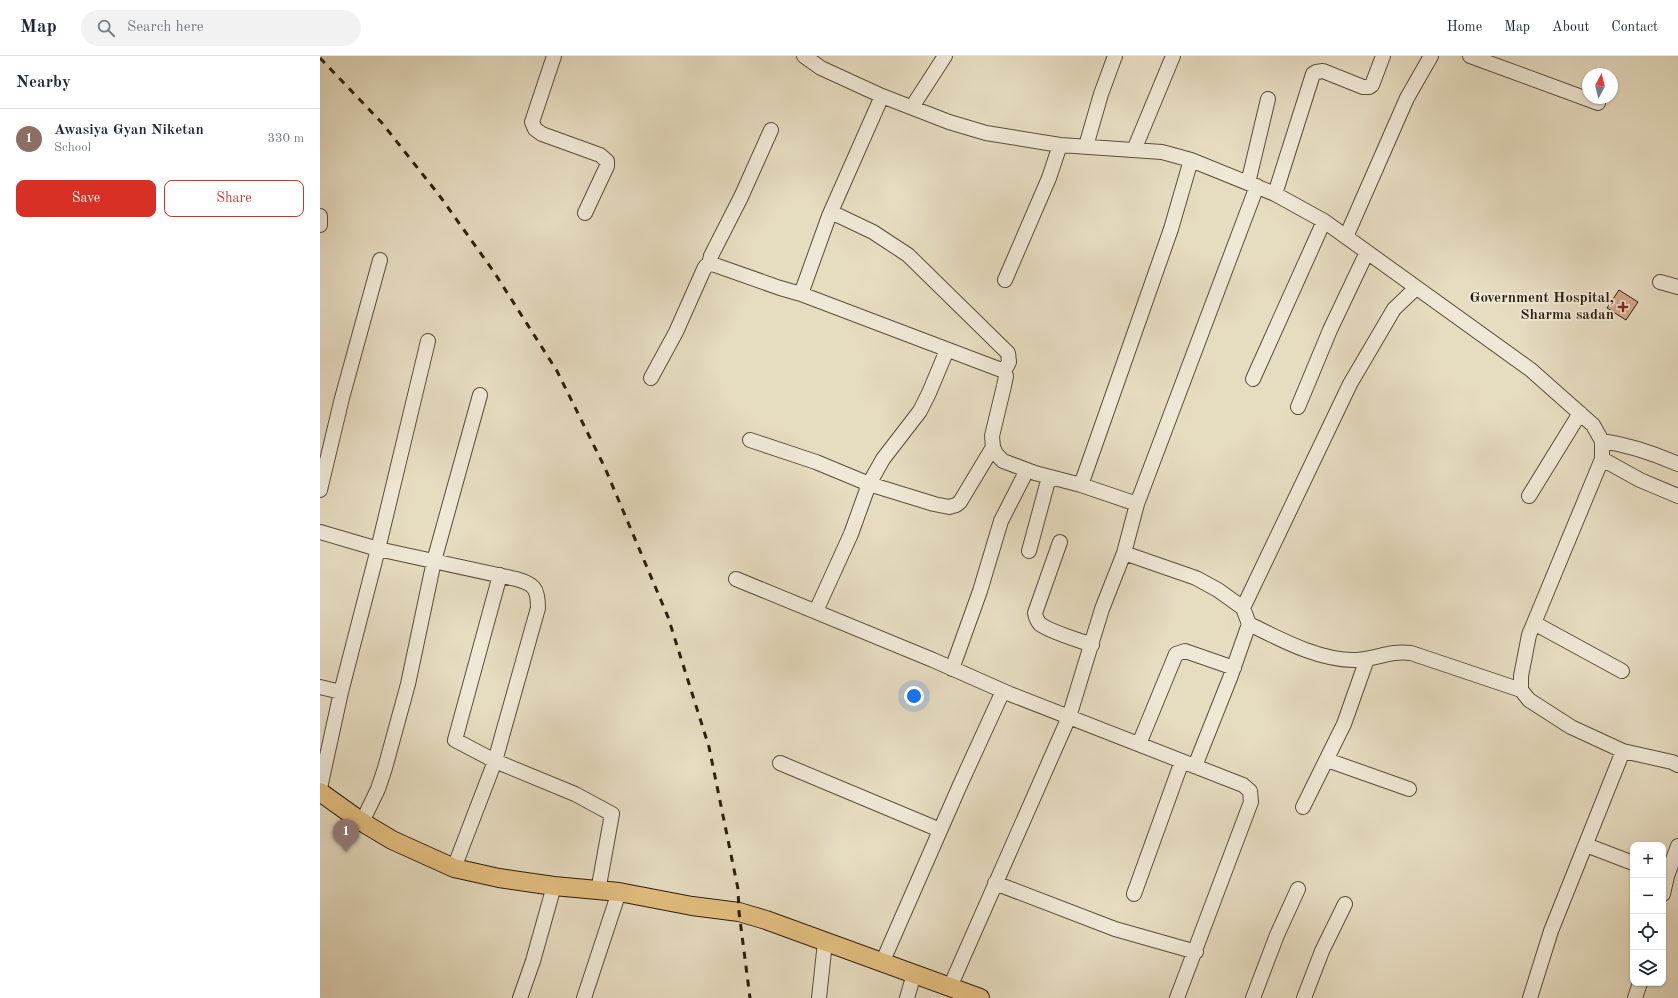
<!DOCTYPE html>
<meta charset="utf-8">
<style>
body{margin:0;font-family:"Old Standard TT",serif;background:#f2f2f3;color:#1f2937}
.controls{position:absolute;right:12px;bottom:12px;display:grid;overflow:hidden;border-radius:8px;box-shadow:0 1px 3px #0004}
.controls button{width:36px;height:36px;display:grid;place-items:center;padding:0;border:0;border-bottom:1px solid #e0e1e3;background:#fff;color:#1f2937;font:20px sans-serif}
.compass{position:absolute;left:1262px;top:12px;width:36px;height:36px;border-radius:50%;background:#fff;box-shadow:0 1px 3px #0004;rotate:7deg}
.you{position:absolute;left:594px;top:640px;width:14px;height:14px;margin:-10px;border:3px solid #fff;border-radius:50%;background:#1a73e8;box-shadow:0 0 0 6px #1a73e833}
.badge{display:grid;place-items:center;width:26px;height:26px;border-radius:50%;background:#d93025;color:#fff;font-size:13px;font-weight:700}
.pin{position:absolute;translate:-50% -33px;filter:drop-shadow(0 1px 2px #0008)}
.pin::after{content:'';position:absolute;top:21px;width:14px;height:12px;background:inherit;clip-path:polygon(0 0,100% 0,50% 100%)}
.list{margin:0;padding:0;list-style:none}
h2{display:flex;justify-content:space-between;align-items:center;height:52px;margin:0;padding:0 16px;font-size:17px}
h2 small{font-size:13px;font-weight:400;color:#747a83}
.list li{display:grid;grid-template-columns:26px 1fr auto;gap:12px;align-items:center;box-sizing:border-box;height:60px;padding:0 16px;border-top:1px solid #e0e1e3}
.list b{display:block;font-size:15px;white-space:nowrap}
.list p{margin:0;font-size:13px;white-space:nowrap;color:#747a83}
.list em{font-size:13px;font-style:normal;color:#747a83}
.actions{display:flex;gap:8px;padding:12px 16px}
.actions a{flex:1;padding:9px 0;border:1px solid #d93025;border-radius:8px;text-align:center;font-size:14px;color:#d93025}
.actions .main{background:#d93025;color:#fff}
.icon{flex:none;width:22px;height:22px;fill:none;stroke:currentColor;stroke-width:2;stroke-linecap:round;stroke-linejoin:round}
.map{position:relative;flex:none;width:1358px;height:942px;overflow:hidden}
header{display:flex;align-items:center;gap:24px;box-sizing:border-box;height:56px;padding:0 20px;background:#fff;border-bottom:1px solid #e0e1e3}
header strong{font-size:19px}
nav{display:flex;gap:22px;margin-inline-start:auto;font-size:14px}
.search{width:280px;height:36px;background:#f2f2f3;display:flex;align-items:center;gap:10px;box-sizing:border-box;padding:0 14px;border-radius:22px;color:#747a83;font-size:15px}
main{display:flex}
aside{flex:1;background:#fff}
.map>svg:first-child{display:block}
.building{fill:#d6a88a;stroke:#2d1e0e}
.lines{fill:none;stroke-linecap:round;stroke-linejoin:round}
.minor-casing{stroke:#5b4e3a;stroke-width:16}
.major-casing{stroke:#2d1e0e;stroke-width:20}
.minor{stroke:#efe8d6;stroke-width:14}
.major{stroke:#e3be80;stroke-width:18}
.rail{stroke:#2d1e0e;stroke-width:3;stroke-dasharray:7 7;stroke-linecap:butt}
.poi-dot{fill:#8f2418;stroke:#efe8d6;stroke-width:1.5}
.labels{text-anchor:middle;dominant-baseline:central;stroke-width:4;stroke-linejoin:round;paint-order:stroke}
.poi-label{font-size:15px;font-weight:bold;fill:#2d1e0e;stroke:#efe8d6;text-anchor:end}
</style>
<header>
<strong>Map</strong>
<div class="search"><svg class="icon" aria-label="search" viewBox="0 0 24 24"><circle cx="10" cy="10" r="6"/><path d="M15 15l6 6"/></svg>Search here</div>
<nav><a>Home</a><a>Map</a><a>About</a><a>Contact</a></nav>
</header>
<main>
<aside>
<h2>Nearby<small></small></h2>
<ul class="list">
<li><span class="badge" style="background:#8d6e63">1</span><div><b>Awasiya Gyan Niketan</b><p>School</p></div><em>330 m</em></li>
</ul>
<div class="actions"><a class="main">Save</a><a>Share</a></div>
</aside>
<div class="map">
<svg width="1358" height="942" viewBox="0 0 1358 942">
<rect width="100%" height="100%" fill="#e6dcc0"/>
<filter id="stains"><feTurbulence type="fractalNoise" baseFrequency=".005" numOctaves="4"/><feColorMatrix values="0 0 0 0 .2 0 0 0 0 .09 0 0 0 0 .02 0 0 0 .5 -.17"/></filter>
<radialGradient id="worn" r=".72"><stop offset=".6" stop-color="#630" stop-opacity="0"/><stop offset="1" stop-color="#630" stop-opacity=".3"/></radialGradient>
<path class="building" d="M1299 234 1318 246 1306 264 1287 252Z"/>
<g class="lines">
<g class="minor-casing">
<path id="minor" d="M234 0 212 66 215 73 222 78 280 99 287 105V110L265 157
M484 0 501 12 562 40 629 66 666 77 740 89 842 96 871 104 955 138 1004 165 1211 314 1273 369 1282 385V403L1209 579 1201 620V634L1209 644 1251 671 1303 695 1352 706 1358 709
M1150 0 1278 47
M592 51 625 0
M766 90 781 38 795 0
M814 94 853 0
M928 127 948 43
M955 138 993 18 996 16 1003 15 1043 31H1049L1052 29 1063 0
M511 156 553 176 588 199 688 297 689 306 684 315 686 320 684 330 672 380 673 391 676 398 683 405 715 417 761 429 817 448
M0 160V169
M1026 181 1087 42 1111 0
M389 208 391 200 421 141 451 74
M685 224 729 122 740 89
M1340 226 1358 231
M481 238 509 160 562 40
M331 322 356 276 384 213 386 210 392 208 460 232 481 238 684 315
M933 323 1004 165
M978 351 1010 274 1047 196
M430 384 496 406 549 428 614 448 629 451 636 449 640 446 673 391
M1282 385C1310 389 1333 397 1358 408
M1282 403 1320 424 1358 440
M761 429 851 173 871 104
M0 434 22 342 60 204
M1209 440 1260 357
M0 476 58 493 196 523C214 528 218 532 218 552L175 705 134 812
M740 486 715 557C716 562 717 565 720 568 730 576 759 584 772 589
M709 495 729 421
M804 497 876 522 898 534 923 552 929 568C960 583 998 604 1034 604 1056 604 1068 594 1091 597L1201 634
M180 519 135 684 175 705 255 738 292 758 278 835
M416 523 613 604 690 638 923 729 930 735 931 746 857 942
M923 552 1030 328 1074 253 1096 232
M496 555 531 478 549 428 563 403 600 355 609 337 627 294
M1214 567 1302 615
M632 613 660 535 681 465 707 414
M0 631 21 636
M819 688 856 598 865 595 914 612
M1007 704 1089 733
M460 707 620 774
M875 710 910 622 929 568
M0 732 21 636 58 493 108 285
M983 751 1024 668 1047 603
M42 766 58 733 65 712 88 628 114 505 160 339
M1266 789 1313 807
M675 827 795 873 876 896
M814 838 862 705
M1343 838 1347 820 1358 790
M562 907 640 729 683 635
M630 931 749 661 782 553 804 497 817 448 937 130
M200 942 213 905 234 830
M264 942 299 836
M499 942 505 886
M587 942 594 918
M933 942 957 879 978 833
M984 942 1002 895 1025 848
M1210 942 1231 875 1303 695
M1315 942 1320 927"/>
</g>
<g class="major-casing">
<path id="major" d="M0 736 42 766 72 784 134 812 179 822 234 830 299 836 372 850 419 856 446 864 660 942"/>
</g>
<use href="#minor" class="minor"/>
<use href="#major" class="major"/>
<path class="rail" d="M0 2 62 67 119 139 174 216 237 315 285 412 348 561 389 691 418 833 419 856 430 942"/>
</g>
<path class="poi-dot" d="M1301 245h4v4h4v4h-4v4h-4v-4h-4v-4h4z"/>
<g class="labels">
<g class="poi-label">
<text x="1294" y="242">Government Hospital,<tspan x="1294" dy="17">Sharma sadan</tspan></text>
</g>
</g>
<rect width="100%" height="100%" filter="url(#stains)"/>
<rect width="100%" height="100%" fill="url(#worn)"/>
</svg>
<div class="controls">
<button>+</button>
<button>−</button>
<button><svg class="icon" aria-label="locate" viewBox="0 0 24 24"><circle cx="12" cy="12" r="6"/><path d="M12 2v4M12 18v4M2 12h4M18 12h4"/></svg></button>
<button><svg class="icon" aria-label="layers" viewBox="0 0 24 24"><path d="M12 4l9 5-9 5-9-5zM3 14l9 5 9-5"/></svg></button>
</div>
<svg class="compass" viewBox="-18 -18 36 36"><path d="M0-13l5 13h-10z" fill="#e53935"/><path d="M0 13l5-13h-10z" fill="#747a83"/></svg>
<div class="you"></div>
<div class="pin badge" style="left:26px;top:796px;background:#8d6e63">1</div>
</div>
</main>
